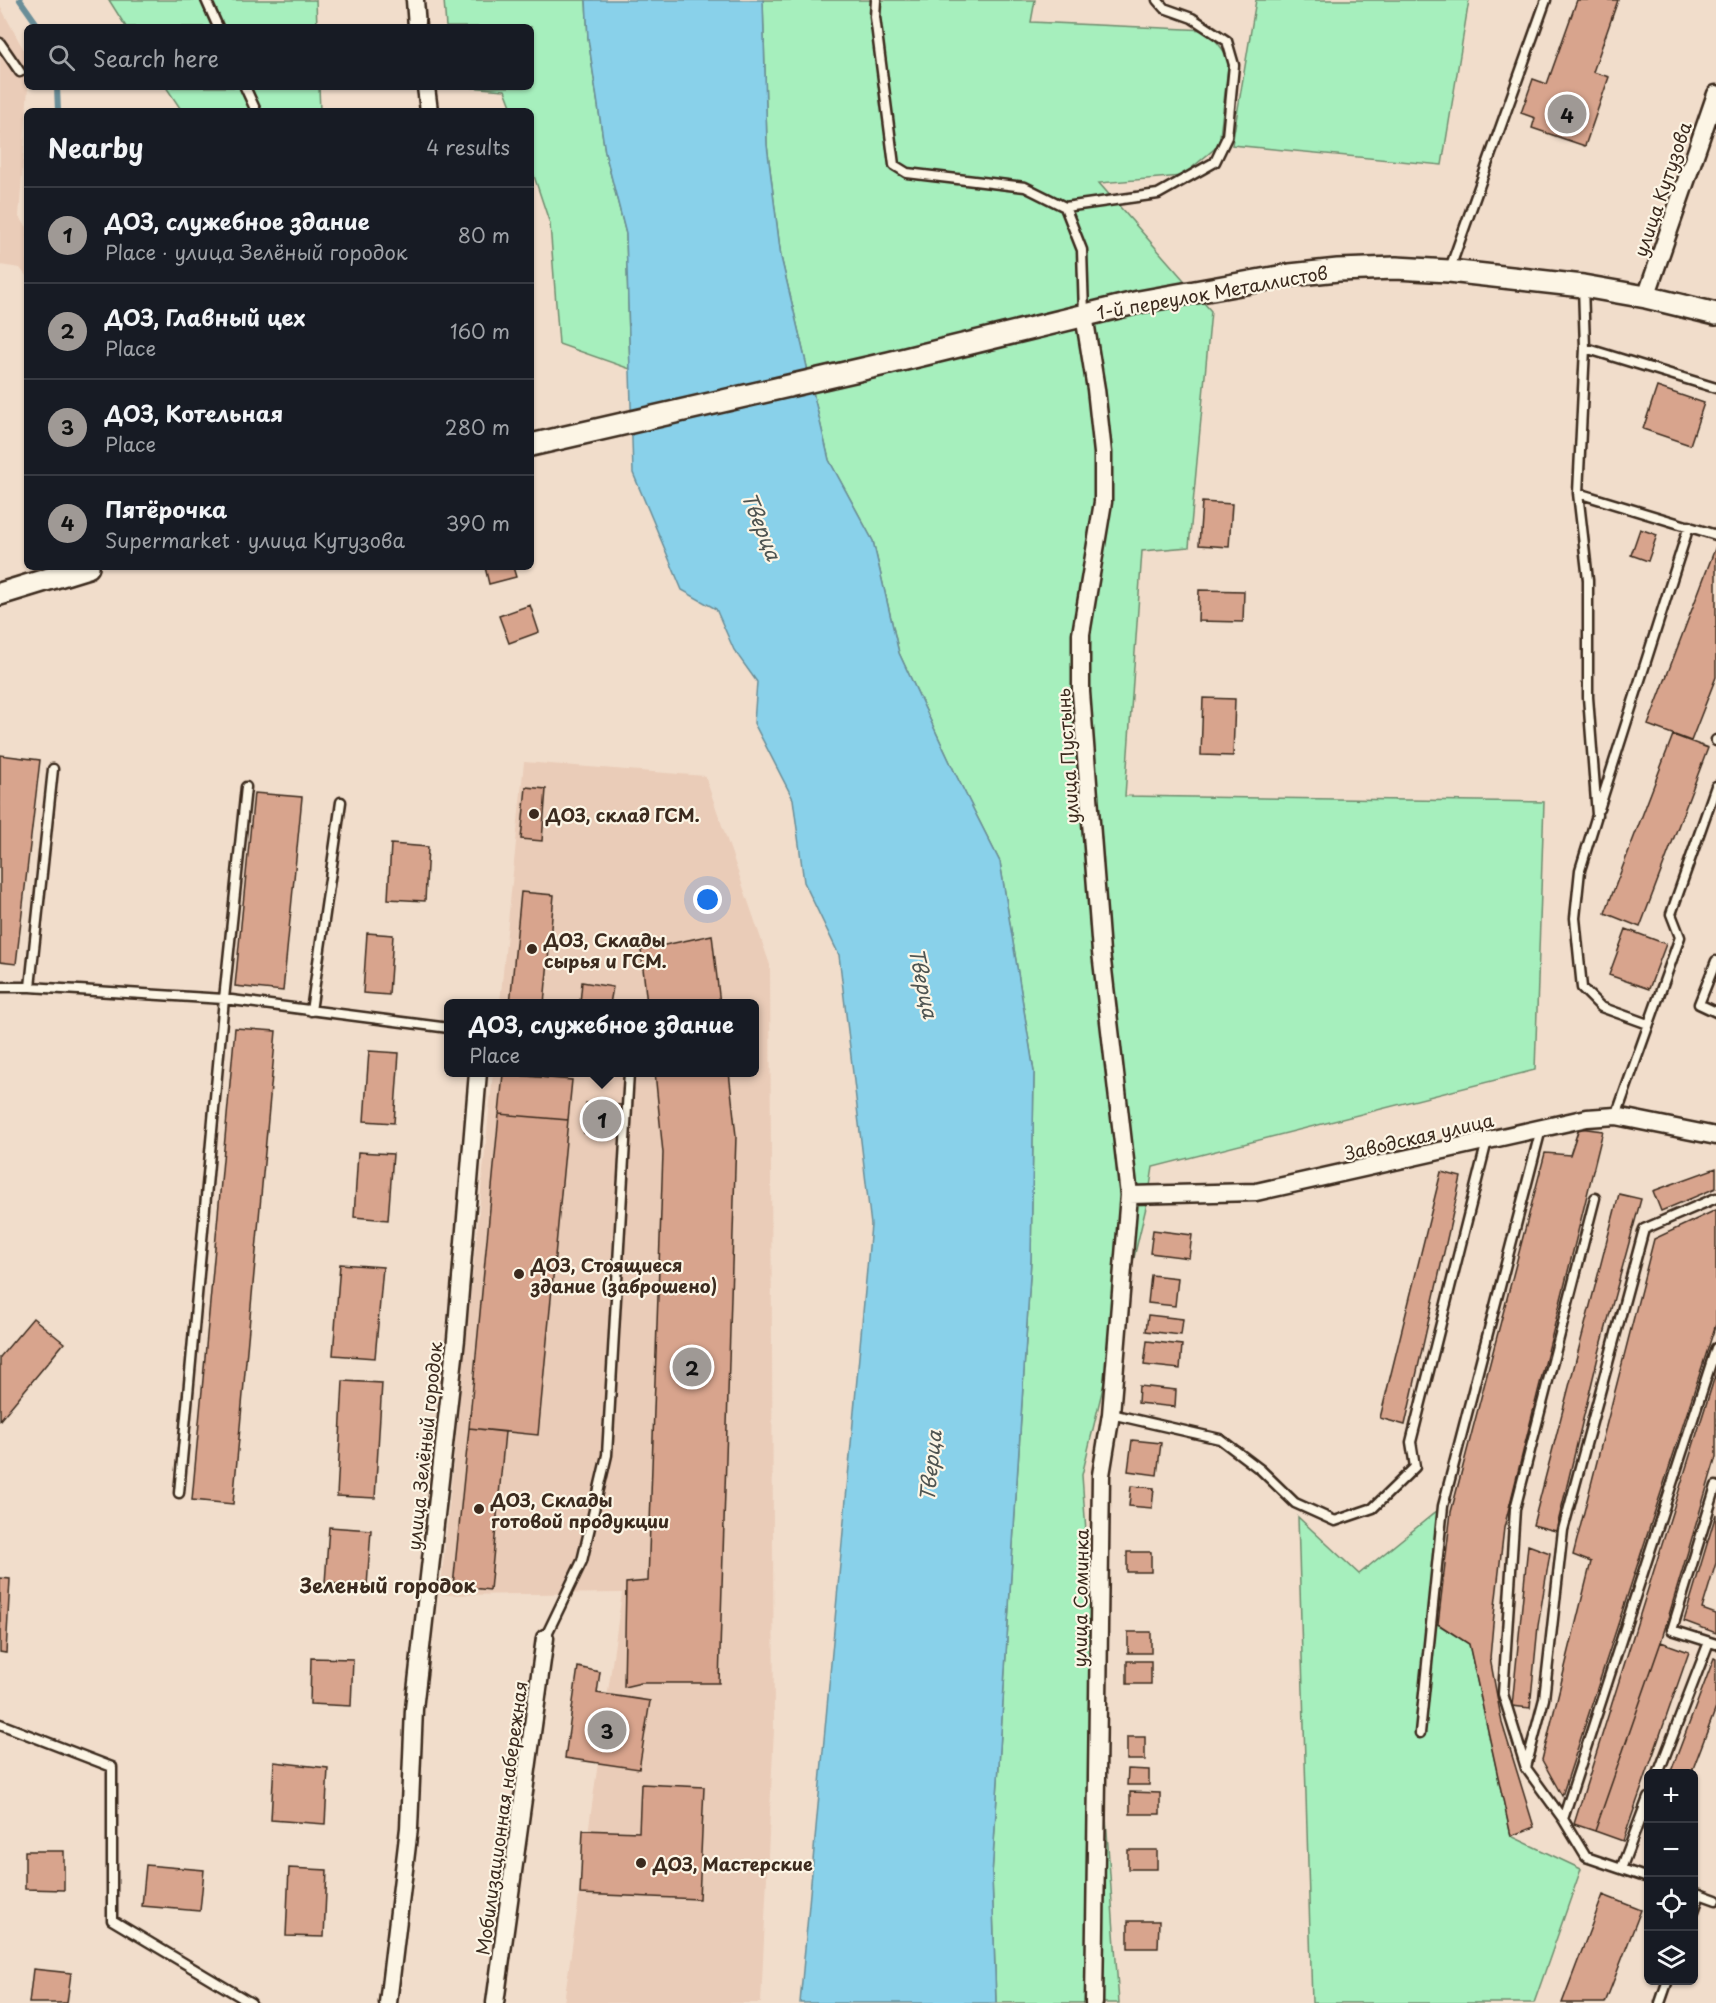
<!DOCTYPE html>
<meta charset="utf-8">
<style>
body{margin:0;font-family:"Playpen Sans",sans-serif;background:#242831;color:#f1f3f6}
.controls{position:absolute;right:18px;bottom:18px;display:grid;overflow:hidden;border-radius:9px;box-shadow:0 2px 4px #0004}
.controls button{width:54px;height:54px;display:grid;place-items:center;padding:0;border:0;border-bottom:2px solid #363941;background:#171b24;color:#f1f3f6;font:30px sans-serif}
.you{position:absolute;left:708px;top:900px;width:21px;height:21px;margin:-15px;border:4px solid #fff;border-radius:50%;background:#1a73e8;box-shadow:0 0 0 9px #1a73e833}
.badge{display:grid;place-items:center;width:39px;height:39px;border-radius:50%;background:#9f9995;color:#111;font-size:20px;font-weight:700}
.pin{position:absolute;translate:-50% -50%;border:3px solid #fff;box-shadow:0 2px 6px #0006}
.popup{position:absolute;left:444px;top:999px;width:315px;height:78px;box-sizing:border-box;display:grid;place-content:center;border-radius:9px;background:#171b24;filter:drop-shadow(0 2px 4px #0005);font-size:20px;white-space:nowrap;color:#9ea1a6}
.popup b{font-size:22px;color:#f1f3f6}
.popup::after{content:'';position:absolute;left:50%;top:100%;margin-left:-12px;border:12px solid transparent;border-top-color:#171b24}
.list{margin:0;padding:0;list-style:none}
h2{display:flex;justify-content:space-between;align-items:center;height:78px;margin:0;padding:0 24px;font-size:26px}
h2 small{font-size:20px;font-weight:400;color:#9ea1a6}
.list li{display:grid;grid-template-columns:39px 1fr auto;gap:18px;align-items:center;box-sizing:border-box;height:96px;padding:0 24px;border-top:2px solid #363941}
.list b{display:block;font-size:22px;white-space:nowrap}
.list p{margin:0;font-size:20px;white-space:nowrap;color:#9ea1a6}
.list em{font-size:20px;font-style:normal;color:#9ea1a6}
.icon{flex:none;width:33px;height:33px;fill:none;stroke:currentColor;stroke-width:2;stroke-linecap:round;stroke-linejoin:round}
.map{position:relative;flex:none;width:1716px;height:2003px;overflow:hidden}
.search{position:absolute;background:#171b24;box-shadow:0 2px 4px #0004;left:24px;top:24px;width:510px;height:66px;display:flex;align-items:center;gap:15px;box-sizing:border-box;padding:0 21px;border-radius:9px;color:#9ea1a6;font-size:22px}
.panel{position:absolute;background:#171b24;box-shadow:0 2px 4px #0004;left:24px;top:108px;width:510px;height:462px;border-radius:9px}
.map>svg:first-child{display:block}
.built{fill:#eaccb8}
.green{fill:#a6efbd;stroke:#708c6e;stroke-width:1.5}
.water{fill:#89d1ea;stroke:#6a8e98;stroke-width:1.5}
.lines{fill:none;stroke-linecap:round;stroke-linejoin:round}
.stream{stroke:#6a8e98;stroke-width:6}
.building{fill:#d8a48d;stroke:#3b2a1e;stroke-width:1.5}
.service-casing{stroke:#3b2a1e;stroke-width:13}
.minor-casing{stroke:#3b2a1e;stroke-width:21}
.tertiary-casing{stroke:#3b2a1e;stroke-width:26}
.service{stroke:#fcf5e5;stroke-width:8}
.minor{stroke:#fcf5e5;stroke-width:16}
.tertiary{stroke:#fcf5e5;stroke-width:21}
.poi-dot{fill:#3b2a1e;stroke:#fcf5e5;stroke-width:2}
.labels{text-anchor:middle;dominant-baseline:central;stroke-width:4.5;stroke-linejoin:round;paint-order:stroke}
.street-label{font-size:18px;fill:#3b2a1e;stroke:#fcf5e5}
.poi-label{font-size:18px;font-weight:bold;fill:#3b2a1e;stroke:#fcf5e5;text-anchor:start}
.water-label{font-size:20px;font-style:italic;fill:#4e5451;stroke:#fcf5e5}
.neighbourhood-label{font-size:20px;font-weight:bold;fill:#3b2a1e;stroke:#fcf5e5}
</style>
<div class="map">
<svg width="1716" height="2003" viewBox="0 0 1716 2003">
<rect width="100%" height="100%" fill="#f1ddcb"/>
<filter id="ink" filterUnits="userSpaceOnUse"><feTurbulence type="fractalNoise" baseFrequency=".0167" numOctaves="2"/><feDisplacementMap in="SourceGraphic" scale="12" xChannelSelector="R" yChannelSelector="G"/><feConvolveMatrix kernelMatrix="1 2 1 2 8 2 1 2 1" color-interpolation-filters="sRGB"/></filter>
<g filter="url(#ink)">
<path class="built" d="M0 6 27 56 28 87 19 217 27 227V277L20 268 0 265Z
M524 762 705 776 770 965 774 1729 761 2003H564L622 1593 440 1595 493 1073 755 1072V1004L500 1003Z"/>
<path class="green" d="M109 0H316L317 27H126Z
M444 0H586L588 38 605 152 626 234 630 369 559 344 550 224 531 167V111H513L505 90 467 87H531V27H446Z
M763 0H1035L1031 22 1208 30 1229 58 1219 145 1182 176 1099 183 1211 311 1189 547 1142 551 1125 796 1544 802 1535 1070 1153 1167 1148 1199 1082 1475 1119 2003H996L992 1875 1031 1260 1034 1072 1000 862 955 773 899 653 873 541 829 460 781 257 767 145Z
M1256 0H1469L1442 165 1232 145Z
M166 87H319L320 111H182Z
M1443 1506 1431 1620 1469 1644 1511 1836 1581 1869 1534 2003H1312L1298 1517 1359 1574Z"/>
<path class="water" d="M586 0H763L767 145 781 257 829 460 873 541 899 653 955 773 1000 862 1034 1072 1031 1260 992 1875 996 2003H800L871 1225 839 955 804 882 793 799 754 723 757 682 734 650 716 609 682 590 633 473 626 234 605 152 588 38Z"/>
<g class="lines">
<path class="stream" d="M20 0 39 27
M57 87 58 111"/>
</g>
<path class="building" d="M1577 0H1618L1593 72 1609 77 1585 146 1532 128 1535 118 1521 113 1533 79 1547 84Z
M1657 387 1704 403 1690 445 1643 429Z
M1202 502 1232 504 1229 547 1199 545Z
M1640 529 1657 535 1648 561 1631 555Z
M1716 546V677L1691 741 1648 725Z
M485 567H513L516 577 489 584Z
M1199 590 1244 591 1243 622 1198 621Z
M530 605 539 632 509 643 499 616Z
M1203 698 1235 699 1233 756 1201 755Z
M1673 735 1708 748 1640 927 1605 913Z
M0 755 40 760 16 964 0 962Z
M526 787 546 789 542 841 521 839Z
M254 793 302 797 283 991 235 986Z
M391 844 428 847 425 901 388 899Z
M521 892 554 895 544 1004H510Z
M1626 929 1666 944 1649 989 1609 975Z
M367 933 393 935 389 995 363 993Z
M712 935 720 1004H647L641 950Z
M582 982 613 987 610 1004 580 1003Z
M235 1028 276 1031 233 1504 192 1500Z
M369 1051 399 1053 394 1123 364 1121Z
M503 1072H537V1077Z
M655 1072H729L736 1136 719 1683H641L624 1687 626 1583 648 1581 663 1153Z
M503 1074 572 1080 568 1120 499 1114Z
M586 1103 621 1105 619 1136 584 1133Z
M499 1114 568 1120 538 1435 469 1428Z
M1579 1128 1603 1131 1504 1528 1493 1624 1490 1658 1502 1723 1534 1827 1511 1836 1469 1644 1438 1624 1451 1512 1545 1153 1570 1155Z
M358 1152 393 1154 388 1220 354 1217Z
M1716 1168V1188L1661 1211 1653 1191Z
M1441 1172 1461 1177 1405 1425 1380 1418Z
M1619 1194 1641 1199 1599 1353 1556 1531 1533 1525Z
M1716 1210V1324L1562 1796 1542 1760 1591 1562 1573 1555 1654 1239Z
M1153 1230 1192 1235 1189 1258 1150 1253Z
M340 1264 383 1267 375 1358 333 1355Z
M1151 1275 1178 1278 1175 1306 1148 1303Z
M1148 1315 1183 1319 1181 1335 1146 1331Z
M33 1318 64 1343 0 1420V1357Z
M1147 1341 1182 1345 1180 1369 1144 1365Z
M1716 1373V1457L1661 1642 1595 1831 1574 1824Z
M343 1381 382 1383 375 1498 337 1496Z
M1139 1386 1176 1390 1175 1407 1138 1403Z
M469 1428 505 1432 490 1590 453 1586Z
M1132 1440 1161 1443 1157 1475 1128 1471Z
M1131 1486 1154 1488 1152 1508 1129 1506Z
M1716 1514V1563L1702 1609 1716 1614V1633L1684 1621Z
M329 1527 371 1530 367 1586 325 1583Z
M1528 1545 1550 1553 1538 1626 1530 1708 1512 1706Z
M1127 1552H1151V1572H1127Z
M0 1578 10 1579 6 1653 0 1652Z
M1128 1632H1151V1653H1128Z
M1661 1642 1689 1652 1623 1841 1595 1831Z
M311 1658 353 1659 351 1706 310 1704Z
M1714 1658 1716 1659V1708L1691 1774H1670Z
M1127 1661H1151V1684H1127Z
M578 1667 600 1672 597 1693 650 1701 639 1769 565 1758Z
M1127 1737H1145V1760H1127Z
M274 1762 328 1768 325 1824 271 1820Z
M1128 1769 1149 1770V1785H1127Z
M641 1784 704 1787 699 1899 580 1894 583 1830 639 1832Z
M1130 1792 1160 1793V1814H1130Z
M1648 1831V1847L1644 1844Z
M1128 1850H1157V1869H1128Z
M25 1851H64V1890L25 1889Z
M146 1865 204 1870 200 1911 142 1906Z
M289 1868 327 1870 324 1937 286 1936Z
M1603 1895 1641 1910 1605 2003H1562Z
M1128 1921H1159L1158 1948H1128Z
M33 1969 71 1973 67 2003H29Z"/>
<g class="lines">
<g class="service-casing">
<path id="service" d="M206 0 218 27
M876 0 875 17 894 165 907 173 1025 187 1065 207 1082 250 1084 314
M0 43 20 72
M245 87 256 111
M1065 207 1158 194 1215 162 1227 137 1234 65 1227 41 1192 18 1164 8 1157 0
M1449 271 1546 0
M1583 286 1585 348 1578 493 1588 580V697L1597 815 1580 870 1575 918 1582 988 1601 1007 1648 1024
M1585 348 1716 388
M1578 493 1716 535
M1716 740V741
M1599 809 1689 526
M1716 961 1699 1004 1716 1012
M0 987H30L224 999 449 1028
M30 987 53 769
M311 1011 341 802
M1616 1116 1680 937 1671 914 1716 786
M1595 1198 1515 1509 1503 1694 1526 1768 1563 1819 1586 1857 1648 1878
M1111 1414 1220 1439 1261 1470 1295 1503 1335 1521 1373 1508 1415 1467 1411 1442 1487 1141
M1716 1486 1672 1630 1716 1644
M179 1493 224 999 246 787
M545 1638 582 1561 607 1455 629 1072
M0 1724 112 1767V1920L251 2003
M1420 1733 1443 1506 1541 1129
M1526 1767 1544 1699 1563 1530 1644 1229 1716 1198
M1658 1774 1709 1642
M1563 1819 1716 1348
M1621 1869 1648 1798
M1694 1892 1716 1900
M1694 1911 1700 1894
M1660 2003 1668 1980"/>
</g>
<g class="minor-casing">
<path id="minor" d="M415 0 417 27
M426 87 429 111
M1646 297 1716 94
M1084 315 1096 389 1103 453V502L1081 634V692L1101 952 1129 1195 1111 1414 1101 1475 1094 2003
M1129 1195 1256 1192 1587 1118 1616 1116 1716 1136
M388 2003 409 1828 414 1709 456 1339 478 1072
M495 2003 545 1638"/>
</g>
<g class="tertiary-casing">
<path id="tertiary" d="M531 445 889 363 1139 302 1290 275 1338 270 1396 268 1449 271 1583 286 1646 297 1716 314
M0 594 88 567"/>
</g>
<use href="#service" class="service"/>
<use href="#minor" class="minor"/>
<use href="#tertiary" class="tertiary"/>
</g>
</g>
<g class="poi-dot">
<circle cx="534" cy="814" r="6"/>
<circle cx="532" cy="949" r="6"/>
<circle cx="519" cy="1274" r="6"/>
<circle cx="479" cy="1509" r="6"/>
<circle cx="641" cy="1863" r="6"/>
</g>
<g class="labels">
<g class="street-label">
<text transform="translate(1662 189) rotate(-71)">улица Кутузова</text>
<text transform="translate(1212 292) rotate(-10)">1-й переулок Металлистов</text>
<text transform="translate(1067 756) rotate(-94)">улица Пустынь</text>
<text transform="translate(1419 1136) rotate(-13)">Заводская улица</text>
<text transform="translate(424 1446) rotate(-84)">улица Зелёный городок</text>
<text transform="translate(1080 1598) rotate(-89)">улица Соминка</text>
<text transform="translate(501 1818) rotate(-82)">Мобилизационная набережная</text>
</g>
<g class="poi-label">
<text x="546" y="814">ДОЗ, склад ГСМ.</text>
<text x="544" y="939">ДОЗ, Склады<tspan x="544" dy="21">сырья и ГСМ.</tspan></text>
<text x="531" y="1264">ДОЗ, Стоящиеся<tspan x="531" dy="21">здание (заброшено)</tspan></text>
<text x="491" y="1499">ДОЗ, Склады<tspan x="491" dy="21">готовой продукции</tspan></text>
<text x="653" y="1863">ДОЗ, Мастерские</text>
</g>
<g class="water-label">
<text transform="translate(762 526) rotate(68)">Тверца</text>
<text transform="translate(924 983) rotate(78)">Тверца</text>
<text transform="translate(930 1466) rotate(-84)">Тверца</text>
</g>
<g class="neighbourhood-label">
<text x="388" y="1585">Зеленый городок</text>
</g>
</g>
</svg>
<div class="controls">
<button>+</button>
<button>−</button>
<button><svg class="icon" aria-label="locate" viewBox="0 0 24 24"><circle cx="12" cy="12" r="6"/><path d="M12 2v4M12 18v4M2 12h4M18 12h4"/></svg></button>
<button><svg class="icon" aria-label="layers" viewBox="0 0 24 24"><path d="M12 4l9 5-9 5-9-5zM3 14l9 5 9-5"/></svg></button>
</div>
<div class="you"></div>
<div class="pin badge" style="left:602px;top:1119px">1</div>
<div class="popup"><b>ДОЗ, служебное здание</b>Place</div>
<div class="pin badge" style="left:692px;top:1367px">2</div>
<div class="pin badge" style="left:607px;top:1730px">3</div>
<div class="pin badge" style="left:1567px;top:114px">4</div>
<div class="search"><svg class="icon" aria-label="search" viewBox="0 0 24 24"><circle cx="10" cy="10" r="6"/><path d="M15 15l6 6"/></svg>Search here</div>
<section class="panel">
<h2>Nearby<small>4 results</small></h2>
<ul class="list">
<li><span class="badge">1</span><div><b>ДОЗ, служебное здание</b><p>Place · улица Зелёный городок</p></div><em>80 m</em></li>
<li><span class="badge">2</span><div><b>ДОЗ, Главный цех</b><p>Place</p></div><em>160 m</em></li>
<li><span class="badge">3</span><div><b>ДОЗ, Котельная</b><p>Place</p></div><em>280 m</em></li>
<li><span class="badge">4</span><div><b>Пятёрочка</b><p>Supermarket · улица Кутузова</p></div><em>390 m</em></li>
</ul>
</section>
</div>
